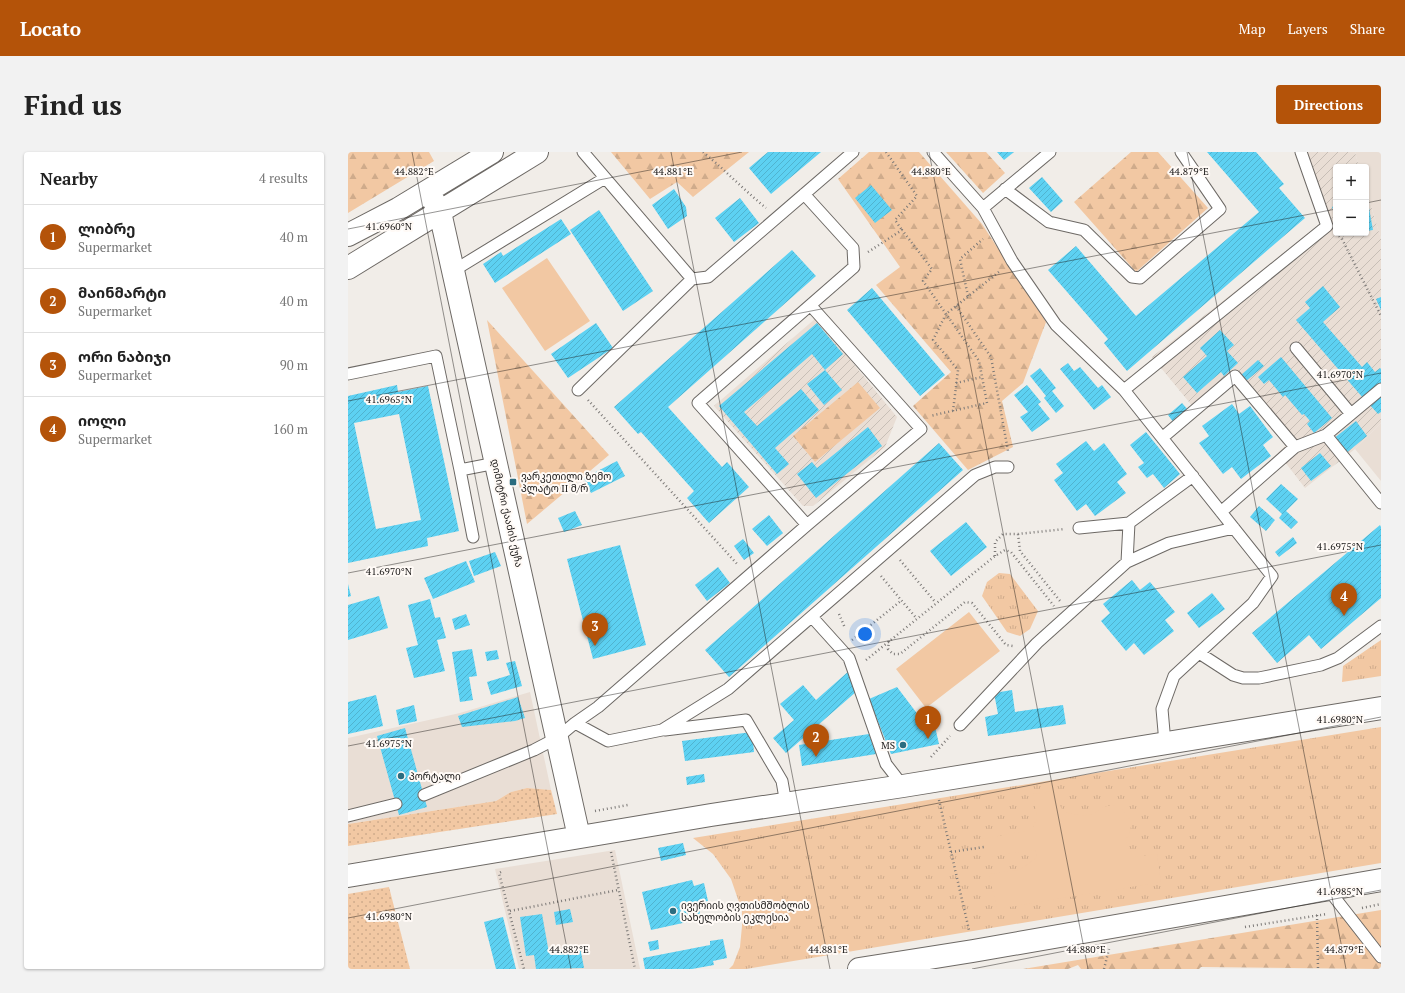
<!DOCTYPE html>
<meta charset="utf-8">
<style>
body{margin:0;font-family:"PT Serif","Noto Sans Georgian",serif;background:#f2f2f2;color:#222}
.controls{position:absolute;right:12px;top:12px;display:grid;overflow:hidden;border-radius:4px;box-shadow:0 1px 3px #0004}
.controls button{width:36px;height:36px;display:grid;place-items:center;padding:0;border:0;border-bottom:1px solid #e0e0e0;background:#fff;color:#222;font:20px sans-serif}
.you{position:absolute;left:517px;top:482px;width:14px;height:14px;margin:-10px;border:3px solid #fff;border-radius:50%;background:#1a73e8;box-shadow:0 0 0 6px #1a73e833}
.badge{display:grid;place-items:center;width:26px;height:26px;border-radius:50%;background:#b45309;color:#fff;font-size:13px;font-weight:700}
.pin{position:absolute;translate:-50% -33px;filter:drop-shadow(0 1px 2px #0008)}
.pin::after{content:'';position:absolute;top:21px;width:14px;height:12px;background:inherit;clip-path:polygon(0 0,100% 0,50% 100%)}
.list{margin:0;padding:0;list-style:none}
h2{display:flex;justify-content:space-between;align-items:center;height:52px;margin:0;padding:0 16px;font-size:17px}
h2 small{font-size:13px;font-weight:400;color:#767676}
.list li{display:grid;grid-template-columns:26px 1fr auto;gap:12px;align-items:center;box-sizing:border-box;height:64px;padding:0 16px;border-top:1px solid #e0e0e0}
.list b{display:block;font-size:15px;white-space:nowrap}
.list p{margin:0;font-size:13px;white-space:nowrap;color:#767676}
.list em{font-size:13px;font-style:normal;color:#767676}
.map{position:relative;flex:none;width:1033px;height:817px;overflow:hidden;border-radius:4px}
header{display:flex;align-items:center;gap:24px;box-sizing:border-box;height:56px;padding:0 20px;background:#b45309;color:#fff}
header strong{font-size:19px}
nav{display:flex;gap:22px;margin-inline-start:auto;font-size:14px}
.intro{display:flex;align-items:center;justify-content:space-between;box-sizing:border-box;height:96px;padding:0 24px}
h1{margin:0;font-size:28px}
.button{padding:10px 18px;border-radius:4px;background:#b45309;color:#fff;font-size:14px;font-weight:700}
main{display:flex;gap:24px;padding:0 24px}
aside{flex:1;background:#fff;border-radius:4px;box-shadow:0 1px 3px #0004}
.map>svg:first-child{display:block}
.built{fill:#e9ded5}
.industrial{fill:url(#industrial-furrows)}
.grass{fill:url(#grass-dots)}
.forest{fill:url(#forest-firs)}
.park{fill:url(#park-tufts)}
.garden{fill:#f2c8a3}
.building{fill:url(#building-hatch);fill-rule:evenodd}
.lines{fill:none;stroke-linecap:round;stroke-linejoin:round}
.lane-casing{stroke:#6d6965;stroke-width:13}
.secondary-casing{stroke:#6d6965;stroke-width:24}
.path{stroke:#7c7977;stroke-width:2.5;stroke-dasharray:1 3;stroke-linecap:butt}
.lane{stroke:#fff;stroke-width:11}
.secondary{stroke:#fff;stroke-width:22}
.ticks{fill:none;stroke:#181615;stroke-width:1;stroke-opacity:0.45}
.poi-dot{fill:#2b6d80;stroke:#fffaf6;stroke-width:1.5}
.labels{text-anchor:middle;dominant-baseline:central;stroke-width:4;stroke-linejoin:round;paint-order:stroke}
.poi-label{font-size:10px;fill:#181615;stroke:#fffaf6;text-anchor:start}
.street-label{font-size:10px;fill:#181615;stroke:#fffaf6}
.ticks-label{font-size:10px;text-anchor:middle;fill:#181615;stroke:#fffaf6;stroke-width:4;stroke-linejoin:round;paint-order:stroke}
</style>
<header>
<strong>Locato</strong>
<nav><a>Map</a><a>Layers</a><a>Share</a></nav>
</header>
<div class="intro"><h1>Find us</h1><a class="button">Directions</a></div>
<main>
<aside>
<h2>Nearby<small>4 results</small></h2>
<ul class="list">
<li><span class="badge">1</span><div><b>ლიბრე</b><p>Supermarket</p></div><em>40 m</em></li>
<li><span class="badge">2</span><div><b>მაინმარტი</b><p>Supermarket</p></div><em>40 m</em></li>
<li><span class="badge">3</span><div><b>ორი ნაბიჯი</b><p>Supermarket</p></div><em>90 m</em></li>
<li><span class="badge">4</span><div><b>იოლი</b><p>Supermarket</p></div><em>160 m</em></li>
</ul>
</aside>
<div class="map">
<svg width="1033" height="817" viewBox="0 0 1033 817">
<defs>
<pattern id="industrial-furrows" width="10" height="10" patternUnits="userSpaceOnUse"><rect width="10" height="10" fill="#e9ded5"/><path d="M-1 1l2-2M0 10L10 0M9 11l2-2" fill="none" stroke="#c7beb6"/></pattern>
<pattern id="grass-dots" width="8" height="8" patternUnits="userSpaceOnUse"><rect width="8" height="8" fill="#f2c8a3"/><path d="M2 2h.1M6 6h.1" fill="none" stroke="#cfab8b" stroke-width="1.8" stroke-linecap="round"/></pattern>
<pattern id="forest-firs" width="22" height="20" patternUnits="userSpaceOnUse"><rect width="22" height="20" fill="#f2c8a3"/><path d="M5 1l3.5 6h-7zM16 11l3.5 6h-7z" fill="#cfab8b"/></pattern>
<pattern id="park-tufts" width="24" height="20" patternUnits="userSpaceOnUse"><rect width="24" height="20" fill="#f2c8a3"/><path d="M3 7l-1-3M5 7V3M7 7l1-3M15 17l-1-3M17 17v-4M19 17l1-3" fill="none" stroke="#cfab8b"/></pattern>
<pattern id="building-hatch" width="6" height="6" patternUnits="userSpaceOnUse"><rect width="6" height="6" fill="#5dd1f2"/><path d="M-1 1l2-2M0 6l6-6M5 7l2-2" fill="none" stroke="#50b3cf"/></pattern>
</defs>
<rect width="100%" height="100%" fill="#f1ede8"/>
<path class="built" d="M1007 0H1033V87L1018 37V15H1011Z
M1033 271V329L1007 297Z
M182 540 203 638 179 636 163 640 148 649 0 672V586L112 561Z
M267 698 292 817H171L147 717Z"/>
<path class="industrial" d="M959 0H1007L1011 15H988V81H1018V37L1033 87V271L1007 297 957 336 930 301 938 293 886 232 850 261 804 205 968 75 981 66Z
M468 166 549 265 537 295 465 354H455L366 254Z"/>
<path class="grass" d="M179 636 203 638 209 662 0 694V672L148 649 163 640Z
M41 735 62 817H0V742Z"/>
<path class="forest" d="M0 0H81L86 9 0 61Z
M263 0H401L345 45 329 30 302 47Z
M521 0H571L634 72 698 170 675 231 654 249 665 295 620 318 565 254 603 220 528 133 552 115 490 27Z
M598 0H638L657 21 635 41Z
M783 0H810L860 56 788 120 726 50Z
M139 168 261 303 179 372Z
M510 230 532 256 467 310 445 284Z
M1033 758V817L853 815 851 817H733L730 813 720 817H675Z"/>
<path class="park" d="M651 421 662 422 690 459 682 477 672 484 659 480 634 444 639 430Z
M1033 488V524L994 530 995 514Z
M1033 575V711L398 817H381L385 813 392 795 394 774V759L383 727 365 702 345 686Z"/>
<path class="garden" d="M199 106 242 169 197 199 154 136Z
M621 460 652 499 578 556 548 517Z
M704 639 715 659C725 663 737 665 747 661 750 660 750 658 752 657 758 653 764 653 771 654L784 670 781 683 777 688 785 705 809 702 813 730 649 757 641 722 672 718 689 705 687 698 638 705 634 687 677 679 685 675 689 666 685 642Z"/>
<path class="building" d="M420 0H473L423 42 401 16Z
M649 0H666L656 8Z
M859 0H908L936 32 931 36 957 66 779 219 756 191 760 187 700 118 728 94 788 164 911 60Z
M694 25 715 49 703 60 681 36Z
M523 33 544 58 527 71 507 46Z
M326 37 338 55 339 64 320 77 304 53Z
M392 46 411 71 386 90 367 66Z
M988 53V65L984 55Z
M1021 56 1025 78 1018 79V57Z
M251 58 305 139 275 159 222 78Z
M213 67 223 82 147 131 135 112 153 100 155 104Z
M444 98 468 124 320 255 374 315 379 310 401 335 361 371 339 346 346 339 293 280 290 282 266 255Z
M975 134 992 155 975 170 1014 215 1019 210 1027 220 1032 216 1033 217V231L1015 246 948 168 962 156 957 150Z
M524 136 597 223 572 244 499 158Z
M1033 145V158L1028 147Z
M248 171 265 196 220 226 203 202Z
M469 171 495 202 477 218 464 202 396 260 409 274 453 237 471 258 427 296 441 312 429 322 371 254Z
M872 178 886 193 879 199 890 211 876 224 873 220 849 241 835 225 859 204 852 196Z
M933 205 984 266 966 281 959 272 962 269 956 262 954 263 937 243 935 245 921 228 916 232 910 225Z
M910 208 916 214 897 230 892 224Z
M720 211 726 219 732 215 750 236 754 233 763 245 746 258 712 217Z
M692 216 708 236 704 239 716 254 708 261 696 246 698 244 682 224Z
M477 218 494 238 476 253 459 232Z
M49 233 50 240 80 234 111 379 79 386 80 394 0 411V244ZM51 262 73 368 28 377 6 271Z
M679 233 693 250 690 252 702 267 684 280 672 265 680 260 666 243Z
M1033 243V260L1030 262 1022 253Z
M834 251 841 259 826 271 820 263Z
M884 252 891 262 902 254 925 285 915 293 923 304 893 327 884 315 875 322 851 291 861 284 854 274Z
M1008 269 1019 284 997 302 985 287Z
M520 275 534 294 468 346 449 322 464 310 469 316Z
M798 280 832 322 816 336 805 322 799 326 790 315 796 311 782 293Z
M738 289 746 299 756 291 779 322 769 330 778 341 747 364 738 352 729 359 706 328 715 321 708 312Z
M591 291 615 318 381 525 357 498Z
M972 301 983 314 963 329 953 316Z
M269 309 277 324 243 341 236 326Z
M933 332 950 347 938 359 950 370 943 377 931 366 934 362 918 347Z
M911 354 927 368 918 379 902 365Z
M227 359 234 373 216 380 210 366Z
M421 363 435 381 419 394 404 377Z
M618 370 639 395 603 424 582 399Z
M1032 373 1033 375V446L973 497 961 483 929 511 904 481Z
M945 385 949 391 931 405 927 400Z
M395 387 406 401 396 408 386 394Z
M272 393 298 493 245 507 219 407Z
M147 400 153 414 126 424 121 409Z
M118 409 127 430 85 447 76 426Z
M370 415 382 431 359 449 347 433Z
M784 428 792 438 802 430 827 460 817 468 826 479 796 503 786 491 778 499 753 469 762 461 755 452Z
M0 432 3 444 0 445Z
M864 441 877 457 851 476 839 461Z
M31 444 40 476 0 488V453Z
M82 447 87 466 92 465 98 486 89 488 97 519 66 526 58 496 70 493 60 453Z
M118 462 122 473 107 478 104 467Z
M124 497 129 524 121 525 125 548 112 550 104 500Z
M149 498 151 507 139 509 137 500Z
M167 509 174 534 143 543 139 530 162 523 158 511Z
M502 518 509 539 438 601 425 586 446 568 432 552 455 533 468 548Z
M549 535 574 568 585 566 591 592 543 602 521 547Z
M664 538 667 560 715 553 718 572 640 584 637 565 650 562 646 541Z
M28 543 35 574 0 582V550Z
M170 545 177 566 167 569 114 575 110 564Z
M66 553 69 569 51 573 48 558Z
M57 576 79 655 51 663 29 584Z
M404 580 406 600 337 609 334 589Z
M521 582 528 602 454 614 451 593Z
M356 622 357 630 339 633 338 625Z
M335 691 338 703 313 709 310 696Z
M344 728 346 734 356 731 360 749 350 751 353 767 303 778 294 740Z
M222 757 225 770 208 773 206 760Z
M194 762 201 801 232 795 236 816 188 817 186 803 178 804 172 765Z
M155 765 168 817H148L136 770Z
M375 787 379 806 365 809 366 813 344 817H297L295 806 362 793V789Z
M310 788 311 797 302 799 300 790Z"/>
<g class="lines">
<g class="lane-casing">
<path id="lane" d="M235 0 344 127
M585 0 635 56 664 109 708 173 776 238 924 424 905 451 826 524 814 557 817 591
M657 37 701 70 736 78 784 125 792 126 872 57 833 0
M456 42 505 96 506 115 350 251 459 373
M635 56 702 0
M105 119 257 26
M948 196 1003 262
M0 222 88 204 112 318 148 311
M230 238 344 127 360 125 505 0
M776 238 979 74 953 0
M978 283 1033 351
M814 286 887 224 947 295
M112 318 125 385
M873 360 947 295 978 283 1033 237
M731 376 781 371
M779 410 781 371 845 324
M464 465 501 506 538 612 555 634
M851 501 885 523 895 526H911L973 513 990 506 1033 474
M227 571 260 589 314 578 380 537 627 323 647 315H660
M612 573 689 491 779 410 821 391 886 376
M317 578 398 568 434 629 438 652
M76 643 186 598 209 586 227 571 250 555 459 373 573 277 463 154
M0 664 48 652
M980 737 1033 805"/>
</g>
<g class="secondary-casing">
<path id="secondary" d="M80 39 92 60 231 685
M0 83 50 57 144 0
M0 116 189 0
M0 724 363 663 555 634 1033 556
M511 817 625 799 1033 728"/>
</g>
<path class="path" d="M355 0C377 18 396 38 418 56
M538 0 569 44 547 68 554 78
M991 84 994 87 1033 164
M520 100 554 78 584 117 575 129 631 209 639 251 582 264
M620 144 612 107 635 87
M608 154 643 205 660 299
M608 231 634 225
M240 248 390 413
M605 259 610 218 585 188 598 162 652 119
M670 382 672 399 712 449
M647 404V390L655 382H670L717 377
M552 408 588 451
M533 424 569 467
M491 462 497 476
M504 488 554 448
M541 489 540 497 545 502H552L617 450 624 451 658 493 665 494
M518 508 647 404 657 398 663 400 706 454
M583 605 602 584
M591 648 621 778
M247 659 280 653
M263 700 287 817
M603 700 636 695
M153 720 151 721 176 817
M1014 756 1033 752
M162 759 270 738
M969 763 970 817
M897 775 979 762
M756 817 761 797"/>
<use href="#lane" class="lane"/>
<use href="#secondary" class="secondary"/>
</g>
<path class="ticks" d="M64 0 223 817M323 0 482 817M581 0 740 817M839 0 998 817M1018 51 1033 48M0 77 394 0M0 249 988 57M0 421 1033 221M0 594 1033 393M0 766 1033 565M624 817 1033 738"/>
<g class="poi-dot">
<rect x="161" y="326" width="8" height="8" rx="2"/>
<circle cx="555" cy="593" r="4"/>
<circle cx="53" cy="624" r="4"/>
<circle cx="325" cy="759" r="4"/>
</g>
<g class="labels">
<g class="poi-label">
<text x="173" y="324">ვარკეთილი ზემო<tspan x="173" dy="12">პლატო II მ/რ</tspan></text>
<text x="547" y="593" text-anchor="end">MS</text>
<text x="61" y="624">პორტალი</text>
<text x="333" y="753">ივერიის ღვთისმშობლის<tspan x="333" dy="12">სახელობის ეკლესია</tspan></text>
</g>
<g class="street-label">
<text transform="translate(159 361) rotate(77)">დიმიტრი ქააძის ქუჩა</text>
</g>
</g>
<g class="ticks-label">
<text x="66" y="23">44.882°E</text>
<text x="325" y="23">44.881°E</text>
<text x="583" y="23">44.880°E</text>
<text x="841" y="23">44.879°E</text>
<text x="41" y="78">41.6960°N</text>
<text x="992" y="226">41.6970°N</text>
<text x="41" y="251">41.6965°N</text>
<text x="992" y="398">41.6975°N</text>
<text x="41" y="423">41.6970°N</text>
<text x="992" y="571">41.6980°N</text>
<text x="41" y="595">41.6975°N</text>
<text x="992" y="743">41.6985°N</text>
<text x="41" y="768">41.6980°N</text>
<text x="221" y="801">44.882°E</text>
<text x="480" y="801">44.881°E</text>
<text x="738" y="801">44.880°E</text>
<text x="996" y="801">44.879°E</text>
</g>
</svg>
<div class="controls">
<button>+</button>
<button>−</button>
</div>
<div class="you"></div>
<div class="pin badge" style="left:580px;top:587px">1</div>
<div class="pin badge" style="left:468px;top:605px">2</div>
<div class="pin badge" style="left:247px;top:494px">3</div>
<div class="pin badge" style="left:996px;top:464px">4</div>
</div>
</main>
